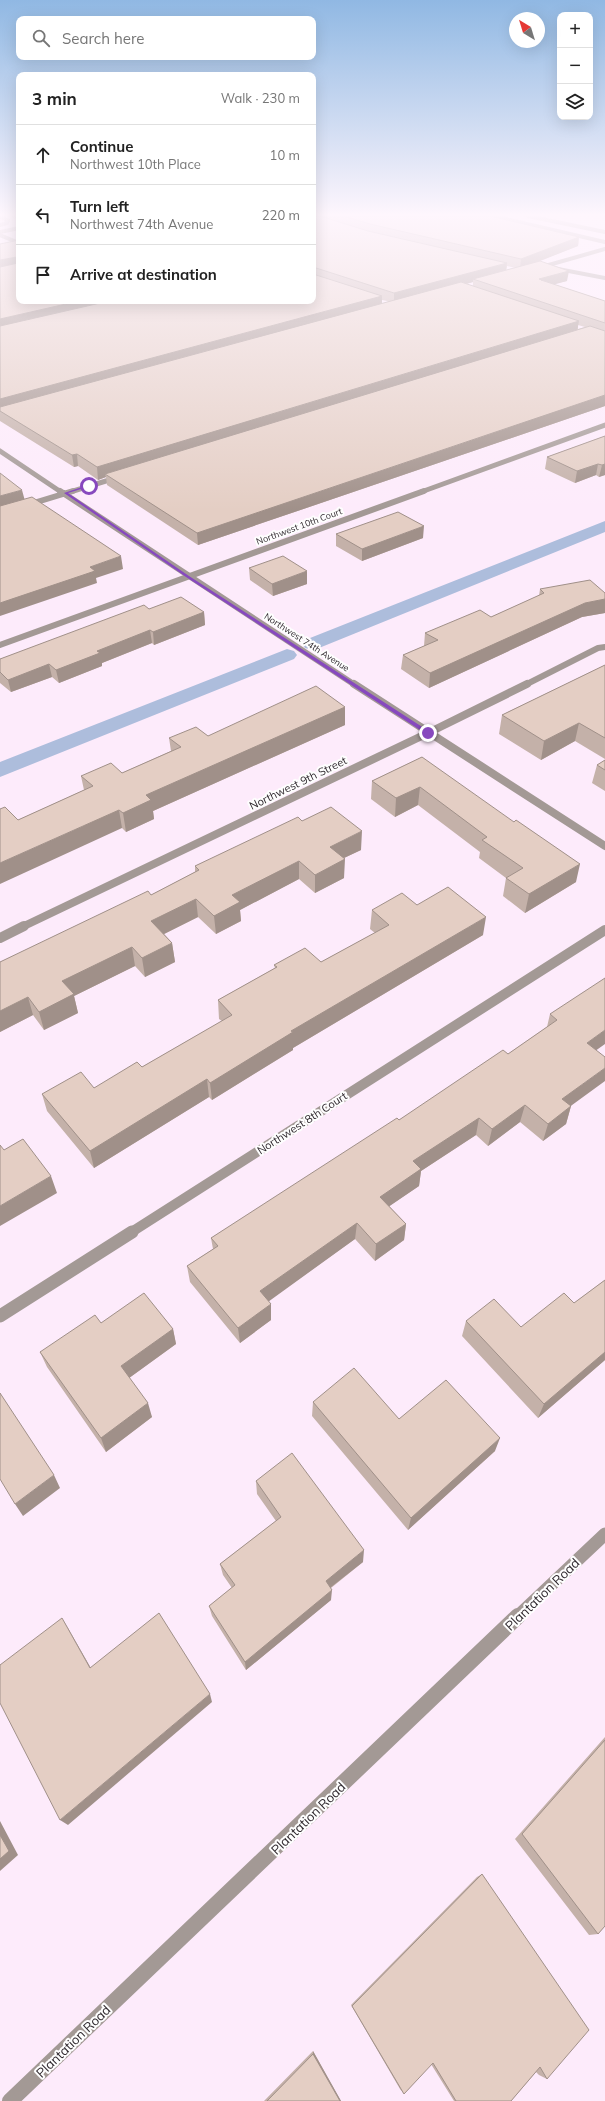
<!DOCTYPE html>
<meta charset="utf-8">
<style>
body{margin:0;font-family:Mulish,sans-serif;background:#f2f2f2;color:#222}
.controls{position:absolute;right:12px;top:12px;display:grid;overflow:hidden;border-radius:8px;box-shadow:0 4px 16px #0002}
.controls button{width:36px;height:36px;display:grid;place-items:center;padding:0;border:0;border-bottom:1px solid #e0e0e0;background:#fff;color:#222;font:20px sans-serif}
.compass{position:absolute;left:509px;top:12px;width:36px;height:36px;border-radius:50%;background:#fff;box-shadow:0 4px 16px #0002;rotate:322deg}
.stop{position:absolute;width:12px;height:12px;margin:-9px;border:3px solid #8749be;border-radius:50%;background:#fff}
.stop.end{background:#8749be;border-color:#fff;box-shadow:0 1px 4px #0008}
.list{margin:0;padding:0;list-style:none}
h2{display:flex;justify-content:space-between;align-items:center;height:52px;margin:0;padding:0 16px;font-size:17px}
h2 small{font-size:13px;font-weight:400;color:#767676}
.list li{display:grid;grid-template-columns:26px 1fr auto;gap:12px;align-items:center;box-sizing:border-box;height:60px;padding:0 16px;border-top:1px solid #e0e0e0}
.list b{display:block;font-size:15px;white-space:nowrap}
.list p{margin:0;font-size:13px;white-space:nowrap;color:#767676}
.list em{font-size:13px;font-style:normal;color:#767676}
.icon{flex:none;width:22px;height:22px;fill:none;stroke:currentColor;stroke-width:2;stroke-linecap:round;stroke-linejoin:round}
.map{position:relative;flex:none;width:605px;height:2101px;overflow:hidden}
.search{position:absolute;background:#fff;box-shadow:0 4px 16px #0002;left:16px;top:16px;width:300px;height:44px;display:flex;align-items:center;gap:10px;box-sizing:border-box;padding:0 14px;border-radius:8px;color:#767676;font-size:15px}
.panel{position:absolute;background:#fff;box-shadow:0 4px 16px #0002;left:16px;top:72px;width:300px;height:232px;border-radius:8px}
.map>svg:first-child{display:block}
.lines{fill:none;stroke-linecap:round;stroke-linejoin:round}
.canal{fill:#adbddc;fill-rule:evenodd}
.service{stroke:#a39995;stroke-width:4}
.minor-far6{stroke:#a39995;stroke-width:4}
.minor-far5{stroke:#a39995;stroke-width:5}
.minor-far4{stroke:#a39995;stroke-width:6}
.minor-far3{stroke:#a39995;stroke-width:8}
.minor-far2{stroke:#a39995;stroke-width:10}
.minor-far1{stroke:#a39995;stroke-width:13}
.minor{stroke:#a39995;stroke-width:16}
.tertiary{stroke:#a39995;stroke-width:4}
.wall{fill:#c4b1a9;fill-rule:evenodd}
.shaded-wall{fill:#a09089}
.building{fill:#e4cec4;stroke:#a09089}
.route{fill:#8749be}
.labels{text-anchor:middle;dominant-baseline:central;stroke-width:4;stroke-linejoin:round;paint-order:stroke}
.far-street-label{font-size:9px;fill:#2f282e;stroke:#fefefe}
.street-label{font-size:11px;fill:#2f282e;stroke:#fefefe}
.near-street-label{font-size:13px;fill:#2f282e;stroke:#fefefe}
</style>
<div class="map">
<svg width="605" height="2101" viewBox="0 0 605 2101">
<rect width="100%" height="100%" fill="#fdebfb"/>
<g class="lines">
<path class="canal" d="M605 521V532L319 648 312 650 305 648 302 644 305 640Z
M287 649 294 651 297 655 294 659 0 777V762Z"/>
<path class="service" d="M0 217 8 220 7 223 0 225
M0 232 19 228
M553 268 605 278"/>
<path class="minor-far6" d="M493 216 605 242
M0 235 19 243
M538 268 605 249"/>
<path class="minor-far5" d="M0 451 61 492
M70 492 119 477
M421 492 605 425"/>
<path class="minor-far4" d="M60 491 355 685
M27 505 73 491
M0 645 424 491
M525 685 598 648 605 647"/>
<path class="minor-far3" d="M354 684 605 846
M22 927 428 733 527 684"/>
<path class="minor-far2" d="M0 938 24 926
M130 1233 605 930"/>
<path class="minor-far1" d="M0 1316 132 1232
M517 1617 605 1534"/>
<path class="minor" d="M10 2101 518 1616"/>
<path class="tertiary" d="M528 216 605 232"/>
</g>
<path class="wall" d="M10 216H19V221Z
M313 216H490L579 237 578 246 536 262 567 281 553 284 605 301V406L198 545 107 485 106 477 98 480 78 466 74 467 0 421V244L19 240V301H313ZM507 266 516 268 506 270ZM473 282V286L466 284ZM382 300 387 301 389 302 382 304ZM578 325 585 327 578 329Z
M605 436V475L599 477 596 475 575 483 545 469 547 457Z
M336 534 423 538 362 561 336 546Z
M249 568 307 584 273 596 250 580Z
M540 589 605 593V613L582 617 429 688 401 669 403 655 424 646 425 633 491 617 539 596Z
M149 609 204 612 205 625 154 645 152 643 102 663V666L59 683 52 677 11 692 0 683V659Z
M605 665V759L575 741 541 760 499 734 502 715Z
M345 707V725L153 811 154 819 126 832 122 828 18 820 84 790 81 776 122 773 171 751 169 738 208 736Z
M422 757 576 882 525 913 503 896 506 878 479 858 480 852 418 805 395 817 371 799 372 781Z
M605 760V791L592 783 597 765Z
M302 821 361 850 344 858V878L315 893 299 879 240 910 241 921 216 934 198 917 164 934 172 943 175 962 145 977 135 966 74 996 78 1013 44 1030 33 1015 0 1032V962L151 895 195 872V866Z
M417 905 483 935 293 1048V1050L212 1100 209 1097 94 1168 47 1111 42 1094 94 1088 142 1067 222 1021 219 1019 218 1000 275 968 274 965 321 962 375 933 370 929 372 910Z
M550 1014 596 1050 571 1106 566 1124 543 1141 520 1122 488 1146 476 1135 421 1171 419 1186 389 1206 406 1224 404 1240 375 1261 355 1239 268 1301 271 1320 240 1343 190 1282 187 1266 213 1249 211 1238 399 1120 508 1054 547 1027Z
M605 1280V1360L538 1418 462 1336 466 1321 521 1327 574 1303Z
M101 1323 173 1329 176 1344 129 1378 152 1417 106 1452 47 1367 40 1352Z
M313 1402 399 1419 495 1451 408 1530 312 1416Z
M256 1481 363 1562 331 1588V1600L246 1670 212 1616 209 1606 232 1588 223 1575 220 1564 276 1521 257 1494Z
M605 1737V1926L598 1934 589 1935 515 1839Z
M482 1874 547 2079 539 2075 536 2072 511 2101H454L431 2064 404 2094 400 2089 351 2005 477 1877Z
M313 2051 341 2101H264Z"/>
<path class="shaded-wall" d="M579 237 578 246 520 269 521 259Z
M17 257 19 267 0 270V260Z
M507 263 506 273 473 279V282L394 304V293Z
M569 271 567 281 541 288 539 279Z
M382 296V307L0 411V399Z
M79 301H125L0 330V319Z
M579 321 577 332 105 474 106 477 98 480 97 467Z
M605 395V406L198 545 197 533Z
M77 454 78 466 74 467 72 455Z
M598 464 596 475 575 483 577 471Z
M605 464V475L599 477 602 465Z
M22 490 25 501 0 509V496Z
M424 526 423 538 362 561V549Z
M121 556 123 569 96 578 97 583 0 616V603L90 567Z
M307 571V584L273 596 272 584Z
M605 599V613L582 617 429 688 430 673 585 603Z
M204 612 205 625 154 645 153 632Z
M150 630 152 643 102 663V666L59 683 56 670 97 651Z
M49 664 52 677 11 692 8 680Z
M345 707V725L153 811 154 819 126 832 123 813 146 795Z
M579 723 575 741 541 760 544 741Z
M420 787 418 805 395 817 396 798Z
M119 810 122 828 0 884V863Z
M362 831 361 850 329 865 330 847Z
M345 859 344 878 315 893V875Z
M299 861V879L240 910 241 921 216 934 214 916 232 895Z
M580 864 576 882 525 913 529 894Z
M196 899 198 917 154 939 151 921Z
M486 917 483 935 293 1048V1050L212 1100 210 1083 291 1031Z
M172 943 175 962 145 977 142 958Z
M132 947 135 966 74 996 78 1013 44 1030 39 1012 62 981Z
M28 997 33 1015 0 1032V1011Z
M605 1030V1044L581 1061 587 1043Z
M605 1068V1081L557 1116 562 1099Z
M207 1079 209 1097 94 1168 90 1151Z
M525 1105 520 1122 488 1146 492 1129Z
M571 1106 566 1124 543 1141 548 1124Z
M479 1118 476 1135 421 1171 419 1186 378 1214 380 1197 413 1161Z
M51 1176 57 1193 0 1226V1206Z
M357 1223 355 1239 261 1307 260 1291Z
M406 1224 404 1240 375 1261 376 1244Z
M271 1304V1320L240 1343 238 1328Z
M173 1329 176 1344 125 1381 121 1366Z
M605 1352V1360L538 1418 544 1404Z
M148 1403 152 1417 106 1452 101 1438Z
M500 1438 495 1451 408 1530 411 1518Z
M54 1475 60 1488 23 1516 15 1504Z
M364 1550 363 1562 326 1591V1581Z
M332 1590 331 1600 246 1670 245 1662Z
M62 1618 68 1628 96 1677 90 1668Z
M210 1694 212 1702 68 1825 60 1820Z
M0 1821 18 1855 0 1871Z
M313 2051 341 2101H340L313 2054Z"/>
<path class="building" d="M313 216H320L368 231 507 263 394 293 313 267Z
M343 216H490L579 237 521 259 370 224Z
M19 240V258L17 257 0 260V244Z
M540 261 569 271 539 279 542 280H541L605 301V323L473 279Z
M19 262V301H79L0 319V267L18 263Z
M313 274 382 296 0 399V326L109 301H313Z
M461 282 579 321 97 467 77 454 72 455 0 411V407Z
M590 326 605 331V395L197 533 105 474Z
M605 436V464L602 465 598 464 577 471 547 457Z
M0 473 22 490 0 496Z
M32 497 121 556 90 567 95 571 0 603V506Z
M398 512 424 526 362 549 336 534Z
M283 556 307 571 272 584 249 568Z
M590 580 605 593V599L585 603 430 673 403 655 438 640 425 633 480 610 491 617 544 593 540 589Z
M181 597 204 612 153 632 150 630 97 651 100 653 56 670 49 664 8 680 0 672V659L144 605 149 609Z
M605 665V738L579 723 544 741 502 715Z
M316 686 345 707 146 795 151 800 123 813 119 810 0 863V809L5 807 18 820 93 786 81 776 111 763 122 773 181 747 169 738 196 727 208 736Z
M422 757 514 822 516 820 580 864 529 894 506 878 523 868 482 840 487 837 420 787 396 798 372 781Z
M605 760V770L597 765Z
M331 807 362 831 330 847 345 859 315 875 299 861 232 895 240 902 214 916 196 899 151 921 172 943 142 958 132 947 62 981 74 994 39 1012 28 997 0 1011V962L148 891 151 895 199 870 195 866 298 817 302 821Z
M448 887 486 917 291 1031 293 1032 210 1083 207 1079 90 1151 42 1094 81 1072 94 1088 137 1062 142 1067 232 1015 218 1000 277 967 274 965 305 948 321 962 389 925 372 910 402 893 417 905Z
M605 978V1030L587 1043 605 1057V1068L562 1099 571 1106 548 1124 525 1105 492 1129 479 1118 413 1161 421 1169 380 1197 406 1224 376 1244 357 1223 260 1291 271 1304 238 1328 187 1266 218 1246 211 1238 397 1118 399 1120 503 1050 508 1054 557 1020 550 1014Z
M23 1139 51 1176 0 1206V1145L4 1150Z
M605 1280V1352L544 1404 466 1321 494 1299 521 1327 564 1293 574 1303Z
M144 1293 173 1329 121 1366 148 1403 101 1438 40 1352 95 1315 101 1323Z
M354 1368 399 1419 446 1380 500 1438 411 1518 313 1402Z
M0 1393 54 1475 15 1504 0 1479Z
M292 1453 364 1550 326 1581 332 1590 245 1662 209 1606 235 1585 220 1564 281 1517 256 1481Z
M159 1613 210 1694 60 1820 0 1703V1665L62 1618 90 1668Z
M605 1740V1926L598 1934 522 1834Z
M0 1835 9 1851 0 1859Z
M482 1874 589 2030 547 2079 540 2067 511 2101H456L433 2063 404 2094 352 2006Z
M313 2054 340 2101H267Z"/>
<linearGradient id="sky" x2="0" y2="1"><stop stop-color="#90b8e3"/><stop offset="0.42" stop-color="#fef6fd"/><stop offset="1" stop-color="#fef6fd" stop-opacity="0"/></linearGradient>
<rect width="605" height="511" fill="url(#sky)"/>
<path class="route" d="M88 485 91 486 68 493 189 576 430 732V734H426L186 577 64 493Z"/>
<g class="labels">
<g class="far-street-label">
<text transform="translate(299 526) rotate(-20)">Northwest 10th Court</text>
<text transform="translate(307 642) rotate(33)">Northwest 74th Avenue</text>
</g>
<g class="street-label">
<text transform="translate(298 783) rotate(-26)">Northwest 9th Street</text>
<text transform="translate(302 1123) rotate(-33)">Northwest 8th Court</text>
</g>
<g class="near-street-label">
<text transform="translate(542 1594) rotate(-44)">Plantation Road</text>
<text transform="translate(308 1818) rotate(-44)">Plantation Road</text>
<text transform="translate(73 2041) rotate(-44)">Plantation Road</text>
</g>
</g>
</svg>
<div class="controls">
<button>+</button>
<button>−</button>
<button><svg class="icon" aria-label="layers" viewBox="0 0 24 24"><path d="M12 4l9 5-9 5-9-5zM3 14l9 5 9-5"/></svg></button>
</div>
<svg class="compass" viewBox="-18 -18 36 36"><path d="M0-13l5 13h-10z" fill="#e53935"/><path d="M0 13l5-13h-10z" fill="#767676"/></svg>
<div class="stop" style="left:89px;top:486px"></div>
<div class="stop end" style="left:428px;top:733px"></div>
<div class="search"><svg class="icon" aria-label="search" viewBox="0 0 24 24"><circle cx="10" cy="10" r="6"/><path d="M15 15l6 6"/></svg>Search here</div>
<section class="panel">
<h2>3 min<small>Walk · 230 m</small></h2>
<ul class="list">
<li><svg class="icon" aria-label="ahead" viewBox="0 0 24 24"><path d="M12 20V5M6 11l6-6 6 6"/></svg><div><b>Continue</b><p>Northwest 10th Place</p></div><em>10 m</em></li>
<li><svg class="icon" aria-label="left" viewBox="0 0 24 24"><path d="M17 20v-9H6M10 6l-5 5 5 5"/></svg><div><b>Turn left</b><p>Northwest 74th Avenue</p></div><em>220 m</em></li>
<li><svg class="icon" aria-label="arrive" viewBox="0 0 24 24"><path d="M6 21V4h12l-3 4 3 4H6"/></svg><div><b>Arrive at destination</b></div></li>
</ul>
</section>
</div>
